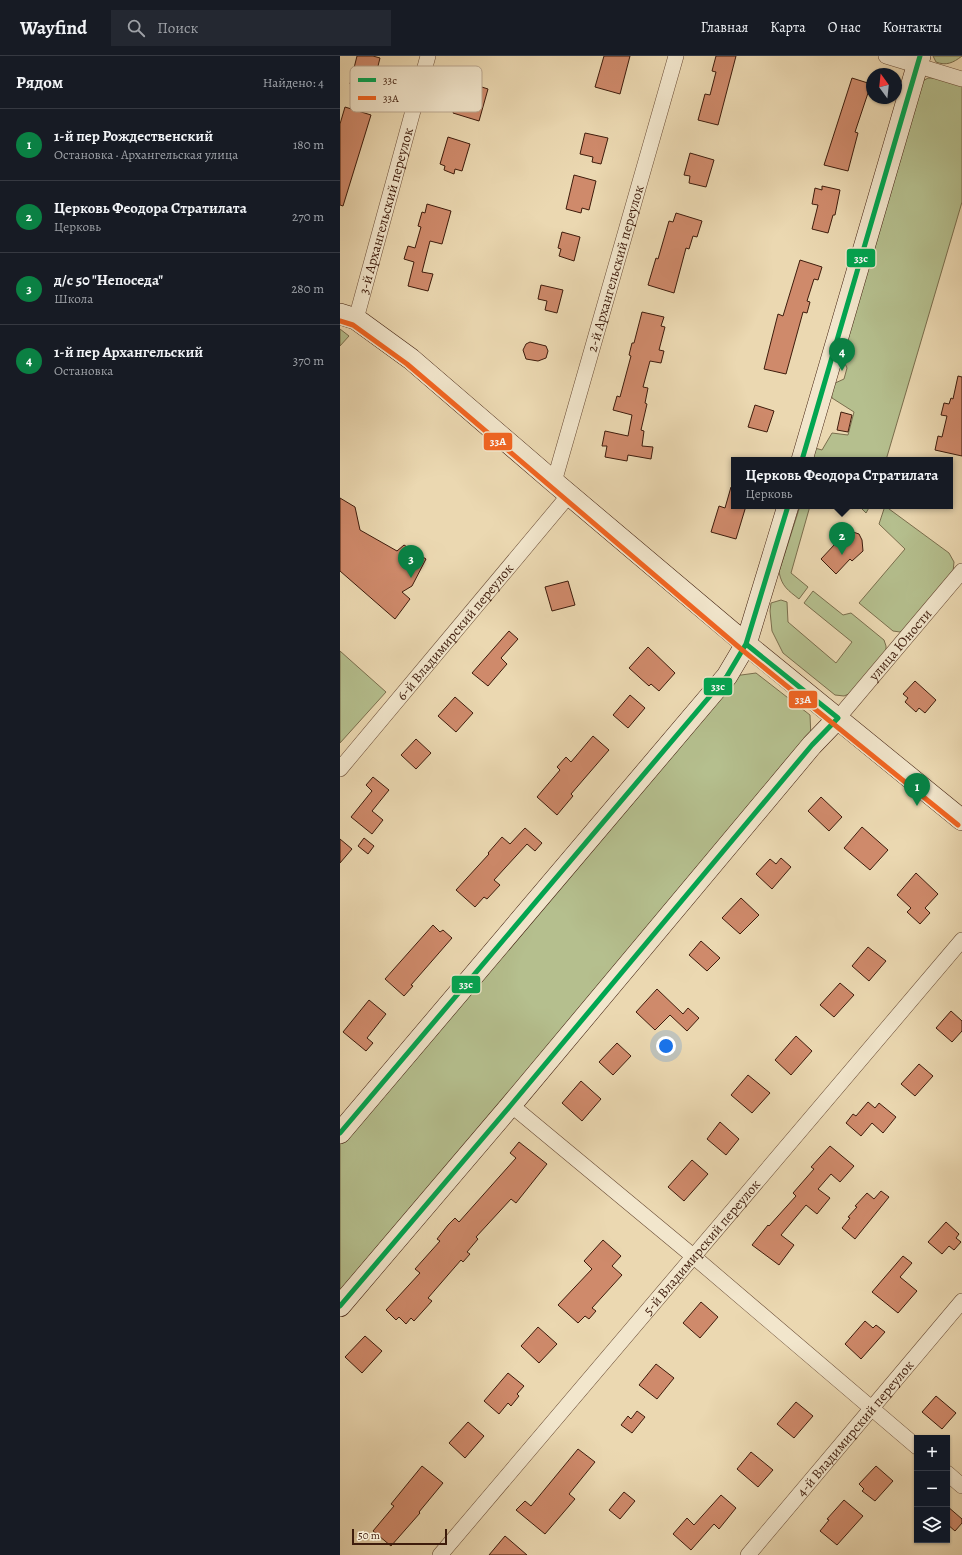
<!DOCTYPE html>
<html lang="ru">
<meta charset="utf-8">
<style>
body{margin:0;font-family:Alegreya,serif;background:#242831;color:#f1f3f6}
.controls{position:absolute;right:12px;bottom:12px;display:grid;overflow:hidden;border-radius:0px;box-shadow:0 1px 3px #0004}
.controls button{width:36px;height:36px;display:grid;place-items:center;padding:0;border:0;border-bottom:1px solid #363941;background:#171b24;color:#f1f3f6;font:20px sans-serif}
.compass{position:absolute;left:526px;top:12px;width:36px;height:36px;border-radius:50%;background:#171b24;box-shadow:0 1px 3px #0004;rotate:345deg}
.scale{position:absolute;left:12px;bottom:10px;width:95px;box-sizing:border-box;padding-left:4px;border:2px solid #3e1c0c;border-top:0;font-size:11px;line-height:14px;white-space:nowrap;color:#3e1c0c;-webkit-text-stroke:3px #f2e6cc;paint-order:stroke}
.you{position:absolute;left:326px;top:990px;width:14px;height:14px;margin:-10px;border:3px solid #fff;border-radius:50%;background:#1a73e8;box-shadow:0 0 0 6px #1a73e833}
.badge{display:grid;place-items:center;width:26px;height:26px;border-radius:50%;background:#0b8043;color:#fff;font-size:13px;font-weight:700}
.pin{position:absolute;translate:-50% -33px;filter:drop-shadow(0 1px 2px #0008)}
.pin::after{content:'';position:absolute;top:21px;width:14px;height:12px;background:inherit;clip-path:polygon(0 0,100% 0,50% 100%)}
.popup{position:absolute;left:391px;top:401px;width:222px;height:52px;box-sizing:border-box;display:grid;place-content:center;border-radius:0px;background:#171b24;filter:drop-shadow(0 1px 3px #0005);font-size:13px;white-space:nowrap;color:#9ea1a6}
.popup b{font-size:15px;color:#f1f3f6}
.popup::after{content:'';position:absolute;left:50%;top:100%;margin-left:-8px;border:8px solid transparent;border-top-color:#171b24}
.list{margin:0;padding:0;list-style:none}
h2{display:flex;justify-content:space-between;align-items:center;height:52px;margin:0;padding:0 16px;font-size:17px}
h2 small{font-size:13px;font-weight:400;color:#9ea1a6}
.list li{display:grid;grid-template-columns:26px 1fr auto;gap:12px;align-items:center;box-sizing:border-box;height:72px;padding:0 16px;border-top:1px solid #363941}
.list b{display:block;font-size:15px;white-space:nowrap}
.list p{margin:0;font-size:13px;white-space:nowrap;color:#9ea1a6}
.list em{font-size:13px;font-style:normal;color:#9ea1a6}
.icon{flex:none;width:22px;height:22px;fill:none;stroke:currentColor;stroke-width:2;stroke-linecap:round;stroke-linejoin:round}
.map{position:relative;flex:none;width:622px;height:1499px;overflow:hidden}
header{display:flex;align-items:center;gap:24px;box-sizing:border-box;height:56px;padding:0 20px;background:#171b24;border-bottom:1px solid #363941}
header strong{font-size:19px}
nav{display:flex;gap:22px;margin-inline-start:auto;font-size:14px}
.search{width:280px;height:36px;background:#242831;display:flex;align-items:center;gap:10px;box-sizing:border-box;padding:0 14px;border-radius:0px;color:#9ea1a6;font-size:15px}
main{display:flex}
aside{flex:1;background:#171b24}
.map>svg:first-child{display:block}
.green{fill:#b5bf8e;stroke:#7a6e4d}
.building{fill:#cf8a6b;stroke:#3e1c0c}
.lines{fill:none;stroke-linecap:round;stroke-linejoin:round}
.street-casing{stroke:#694b35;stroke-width:16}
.secondary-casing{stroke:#3e1c0c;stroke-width:22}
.street{stroke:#f2e6cc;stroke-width:15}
.secondary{stroke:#f2e6cc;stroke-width:21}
.bus-1-casing{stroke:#f2e6cc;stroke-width:8}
.bus-2-casing{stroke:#f2e6cc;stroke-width:8}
.bus-1{stroke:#00a651;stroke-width:5}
.bus-2{stroke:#f26522;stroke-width:5}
.labels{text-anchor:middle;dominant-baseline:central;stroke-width:3;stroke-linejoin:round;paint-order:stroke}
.street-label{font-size:14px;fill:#3e1c0c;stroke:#f2e6cc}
.key{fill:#f2e6cc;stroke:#bca992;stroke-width:1}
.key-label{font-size:11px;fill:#3e1c0c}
.line-badge{stroke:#f2e6cc;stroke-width:1.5}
.badge-label{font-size:11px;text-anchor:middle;font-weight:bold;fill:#fff}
</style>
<header>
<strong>Wayfind</strong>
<div class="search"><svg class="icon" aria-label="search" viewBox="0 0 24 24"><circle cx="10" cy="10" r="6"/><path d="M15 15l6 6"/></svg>Поиск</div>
<nav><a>Главная</a><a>Карта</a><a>О нас</a><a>Контакты</a></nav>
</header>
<main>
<aside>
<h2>Рядом<small>Найдено: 4</small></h2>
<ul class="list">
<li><span class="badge">1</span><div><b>1-й пер Рождественский</b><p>Остановка · Архангельская улица</p></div><em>180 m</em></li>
<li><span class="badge">2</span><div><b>Церковь Феодора Стратилата</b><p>Церковь</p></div><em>270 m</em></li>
<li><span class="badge">3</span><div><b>д/с 50 &quot;Непоседа&quot;</b><p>Школа</p></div><em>280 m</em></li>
<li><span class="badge">4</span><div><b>1-й пер Архангельский</b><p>Остановка</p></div><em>370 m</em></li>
</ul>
</aside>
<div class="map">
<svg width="622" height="1499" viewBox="0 0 622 1499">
<rect width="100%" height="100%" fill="#ebd8b1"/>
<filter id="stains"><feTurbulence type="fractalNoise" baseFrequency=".005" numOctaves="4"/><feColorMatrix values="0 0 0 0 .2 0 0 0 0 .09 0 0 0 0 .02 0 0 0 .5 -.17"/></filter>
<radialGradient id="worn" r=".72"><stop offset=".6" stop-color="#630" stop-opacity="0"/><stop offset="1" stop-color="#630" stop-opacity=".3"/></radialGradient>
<path class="green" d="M593 0H622C613 7 606 10 596 6Z
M588 22H597L622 30V146L546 404H472L475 392 482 394 492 377 508 379 514 356 492 342 491 335 493 328 504 323 507 312 502 301 581 26Z
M0 273 9 280 0 290Z
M460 450H470L451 517 468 531 459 543C448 534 442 531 439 516Z
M506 450H530L526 457 521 452H511Z
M545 450 609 497 614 506 613 516 566 573 560 576 553 575 519 547 565 493 539 468Z
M473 535 503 559 511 557 544 584 546 590V598L511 637 504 640 495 639 443 597 432 575 430 555 431 547 441 544 447 546 448 566 496 607 512 586 464 547Z
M0 595 46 636 0 687Z
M416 617 470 659 471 682 0 1239V1085L394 620Z"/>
<path class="building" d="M17 0H33L40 2 32 34 10 28Z
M264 0H290L280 38 255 31Z
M376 0H396L378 69 358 64 365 38 370 39 376 16 372 15Z
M512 22 531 28 515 76 518 77 508 115 484 109Z
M123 25 148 33 139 65 113 57Z
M5 51 31 59 3 150 0 149V68Z
M245 77 268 82 261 108 252 106 253 101 240 98Z
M108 81 130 88 122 115 115 113 114 118 104 114 105 110 100 108Z
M350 97 374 104 366 131 349 127 350 120 344 119Z
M234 119 256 125 249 154 242 152 241 157 226 153Z
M482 130 500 134 495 159H493L488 177 472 173 478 149 472 148 475 132 482 134Z
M87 148 111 155 102 188 90 185 82 216 93 218 88 235 68 230 74 206 64 203 68 190 75 192 81 171 78 170 82 156 85 157Z
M336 157 362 165 357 181 353 180 349 193 346 192 334 237 308 229 316 202 318 203 329 165 333 166Z
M222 176 240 181 234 205 219 200 221 193 218 192Z
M460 204 482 211 478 224 474 223 467 245 470 246 467 257 463 256 446 318 424 313 438 258 443 260Z
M201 229 223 234 217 257 205 254 207 245 198 243Z
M302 256 324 261 321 270 325 271 319 294 324 295 321 307 310 305 303 331 308 332 305 347 307 348 301 374 304 375 302 390 313 391 311 403 288 399 287 405 265 401 267 390H262L265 375 288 380 292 359 273 354 277 340 280 341 291 300 289 299 292 287H294Z
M190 286 206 290 208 295 206 302 198 305 186 303 183 294 186 288Z
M618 320 622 321V400L595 394 598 380 602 381 607 360 601 359 604 347 609 348 611 342 613 343Z
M415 349 434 355 427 376 408 371Z
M501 356 512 359 508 376 497 374Z
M391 431H394V450H406L396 483 371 476 379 450 385 452Z
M0 442 15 451 20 474 57 495 64 489 86 503 72 530 62 536 70 543 55 563 0 515Z
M503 475 513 476 519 478 522 484 523 495 512 505 510 503 496 518 481 503 495 488 493 485Z
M228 525 235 549 212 555 205 531Z
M169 575 178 583 161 602 167 608 148 630 132 617Z
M308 591 335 617 319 635 311 628 309 630 289 612Z
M575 625 596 644 585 657 579 652 576 656 565 646 568 642 563 638Z
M290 639 305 652 288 672 273 659Z
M115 641 133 657 116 676 98 660Z
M253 680 269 694 231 738 233 740 217 759 197 741 220 714 217 711 226 701 231 706Z
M76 683 91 697 76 713 61 699Z
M33 721 49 734 32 755 43 764 32 778 11 761 32 735 26 729Z
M481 741 502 761 489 775 468 755Z
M522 771 548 794 530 814 504 792Z
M185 772 202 787 195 795 187 788 154 824 160 829 147 843 144 841 135 851 116 834 149 798 148 797 162 781 170 788Z
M24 782 34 790 28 798 18 790Z
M0 783 12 793 0 807Z
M441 802 451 811 432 833 416 818 430 803 436 808Z
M576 817 598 838 585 852 590 857 580 868 567 856 571 852 557 839Z
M401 842 419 859 400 878 382 862Z
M93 869 100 876 103 874 112 882 71 929 73 930 64 940 45 923Z
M361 885 380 902 367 915 349 899Z
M528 891 546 905 529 925 512 910Z
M500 927 514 939 494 961 480 949Z
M317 933 343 958 348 952 359 962 347 975 330 959 315 974 296 956Z
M29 944 46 958 27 982 33 987 26 995 3 976Z
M611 955 622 965V975L612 986 596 972Z
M456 980 472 995 451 1019 435 1004Z
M277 987 291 1000 273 1019 259 1006Z
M579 1008 593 1020 575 1040 561 1028Z
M408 1019 430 1037 412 1057 391 1039Z
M241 1025 261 1043 242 1065 222 1047Z
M528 1046 535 1052 539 1047 556 1061 543 1077 532 1067 521 1080 506 1067 513 1058 516 1060Z
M380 1066 399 1083 386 1099 367 1083Z
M179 1086 207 1108 176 1147 171 1143 136 1181 138 1183 127 1196 130 1198 123 1206 121 1204 88 1242 92 1245 74 1265 71 1262 66 1268 59 1261 56 1264 46 1254 80 1217 75 1213 100 1185 97 1183 108 1169 115 1162 119 1166 176 1102 170 1097Z
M490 1090 514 1110 500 1126 491 1118 478 1133 490 1142 477 1158 466 1149 441 1179 454 1189 439 1209 412 1189 428 1169 429 1170 456 1140 453 1137 474 1113 471 1111Z
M352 1104 368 1118 344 1145 328 1131Z
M541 1135 549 1141 515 1183 502 1172 510 1162 508 1161 517 1151 515 1150 527 1137 534 1143Z
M606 1166 619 1178 616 1182 621 1186 614 1194 609 1190 602 1198 588 1186Z
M263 1184 281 1200 272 1210 282 1219 252 1252 256 1255 249 1263 245 1260 238 1267 218 1249 252 1213 244 1205Z
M563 1200 572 1207 560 1221 577 1235 558 1257 532 1236Z
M361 1246 378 1261 360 1282 343 1267Z
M525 1265 533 1272 536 1269 545 1276 521 1303 505 1288Z
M198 1271 217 1288 199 1307 181 1290Z
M25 1280 42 1295 22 1317 5 1301Z
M316 1308 334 1322 317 1343 299 1329Z
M168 1317 184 1330 177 1338 179 1340 171 1350 168 1347 159 1358 144 1345Z
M596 1340 616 1357 602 1373 582 1356Z
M456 1346 473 1360 454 1382 437 1368Z
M297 1355 305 1361 292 1377 281 1369 288 1360 291 1363Z
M128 1366 144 1380 125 1402 109 1387Z
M238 1393 255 1406 229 1438 235 1443 205 1478 176 1454 185 1445 191 1450Z
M411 1396 433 1414 418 1431 397 1413Z
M82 1410 103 1427 79 1456 80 1457 51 1490 33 1475 54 1450 51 1448Z
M536 1410 553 1425 535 1445 522 1435 524 1433 519 1428Z
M284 1436 295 1445 280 1463 269 1454Z
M381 1439 396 1452 379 1473 374 1468 351 1494 333 1478 347 1462 354 1469Z
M504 1444 523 1460 497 1489 480 1475 489 1464 487 1463Z
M607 1450 622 1463V1467L615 1475 607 1468Z
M165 1480 187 1499H149Z"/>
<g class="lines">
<g class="street-casing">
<g id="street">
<path d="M546 0 622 23"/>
<path id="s1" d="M16 263 88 0"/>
<path id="s2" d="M214 426 336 0"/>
<path id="s3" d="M498 662 622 515"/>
<path id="s4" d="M0 713 229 439"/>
<path d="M171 1049 353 1200 577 1391"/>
<path d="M607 1417 622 1430"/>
<path id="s5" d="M100 1499 622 884"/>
<path id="s6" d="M408 1499 622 1245"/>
</g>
</g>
<g class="secondary-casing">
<path id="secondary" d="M0 258 16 263 71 303 214 426 406 588 622 764
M462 404 580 0
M0 1077 387 620 406 588 448 450
M0 1250 171 1049 472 689 498 662"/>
</g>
<use href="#street" class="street"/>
<use href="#secondary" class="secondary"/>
<g class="bus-1-casing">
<path id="bus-1" d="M462 404 580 0
M0 1077 387 620 406 588 448 450
M0 1250 171 1049 472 689 498 662 406 588"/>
</g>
<g class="bus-2-casing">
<path id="bus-2" d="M0 265 13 269 67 308 401 593 618 769"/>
</g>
<use href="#bus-1" class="bus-1"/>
<use href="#bus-2" class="bus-2"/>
</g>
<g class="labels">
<g class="street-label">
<text stroke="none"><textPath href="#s1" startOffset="112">3-й Архангельский переулок</textPath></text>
<text stroke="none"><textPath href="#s2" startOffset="222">2-й Архангельский переулок</textPath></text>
<text stroke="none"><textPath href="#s4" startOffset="179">6-й Владимирский переулок</textPath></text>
<text stroke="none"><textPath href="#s3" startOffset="96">улица Юности</textPath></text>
<text stroke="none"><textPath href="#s5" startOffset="404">5-й Владимирский переулок</textPath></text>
<text stroke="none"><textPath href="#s6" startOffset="166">4-й Владимирский переулок</textPath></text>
</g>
</g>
<rect x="10" y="10" width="132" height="46" rx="6" class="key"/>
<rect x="18" y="22" width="18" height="4" fill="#00a651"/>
<rect x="18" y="40" width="18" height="4" fill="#f26522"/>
<g class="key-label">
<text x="43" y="28">33с</text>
<text x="43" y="46">33А</text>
</g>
<g class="line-badge">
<rect x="506" y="192" width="30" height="20" rx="4" fill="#00a651"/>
<rect x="143" y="376" width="30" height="19" rx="4" fill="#f26522"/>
<rect x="363" y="621" width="30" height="19" rx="4" fill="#00a651"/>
<rect x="448" y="634" width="30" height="19" rx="4" fill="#f26522"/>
<rect x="111" y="919" width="30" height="19" rx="4" fill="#00a651"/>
</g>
<g class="badge-label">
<text x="521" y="206">33с</text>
<text x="158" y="389">33А</text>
<text x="378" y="634">33с</text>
<text x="463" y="647">33А</text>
<text x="126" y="932">33с</text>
</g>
<rect width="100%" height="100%" filter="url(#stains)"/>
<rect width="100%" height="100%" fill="url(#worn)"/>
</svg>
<div class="controls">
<button>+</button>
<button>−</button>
<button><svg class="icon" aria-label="layers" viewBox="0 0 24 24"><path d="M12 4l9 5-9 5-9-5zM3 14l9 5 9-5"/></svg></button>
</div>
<svg class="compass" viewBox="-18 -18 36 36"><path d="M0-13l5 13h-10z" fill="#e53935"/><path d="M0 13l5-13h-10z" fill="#9ea1a6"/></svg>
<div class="scale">50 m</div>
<div class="you"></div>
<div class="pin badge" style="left:577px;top:750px">1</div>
<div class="pin badge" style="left:502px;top:499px">2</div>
<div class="popup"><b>Церковь Феодора Стратилата</b>Церковь</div>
<div class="pin badge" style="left:71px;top:522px">3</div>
<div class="pin badge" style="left:502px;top:315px">4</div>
</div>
</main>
